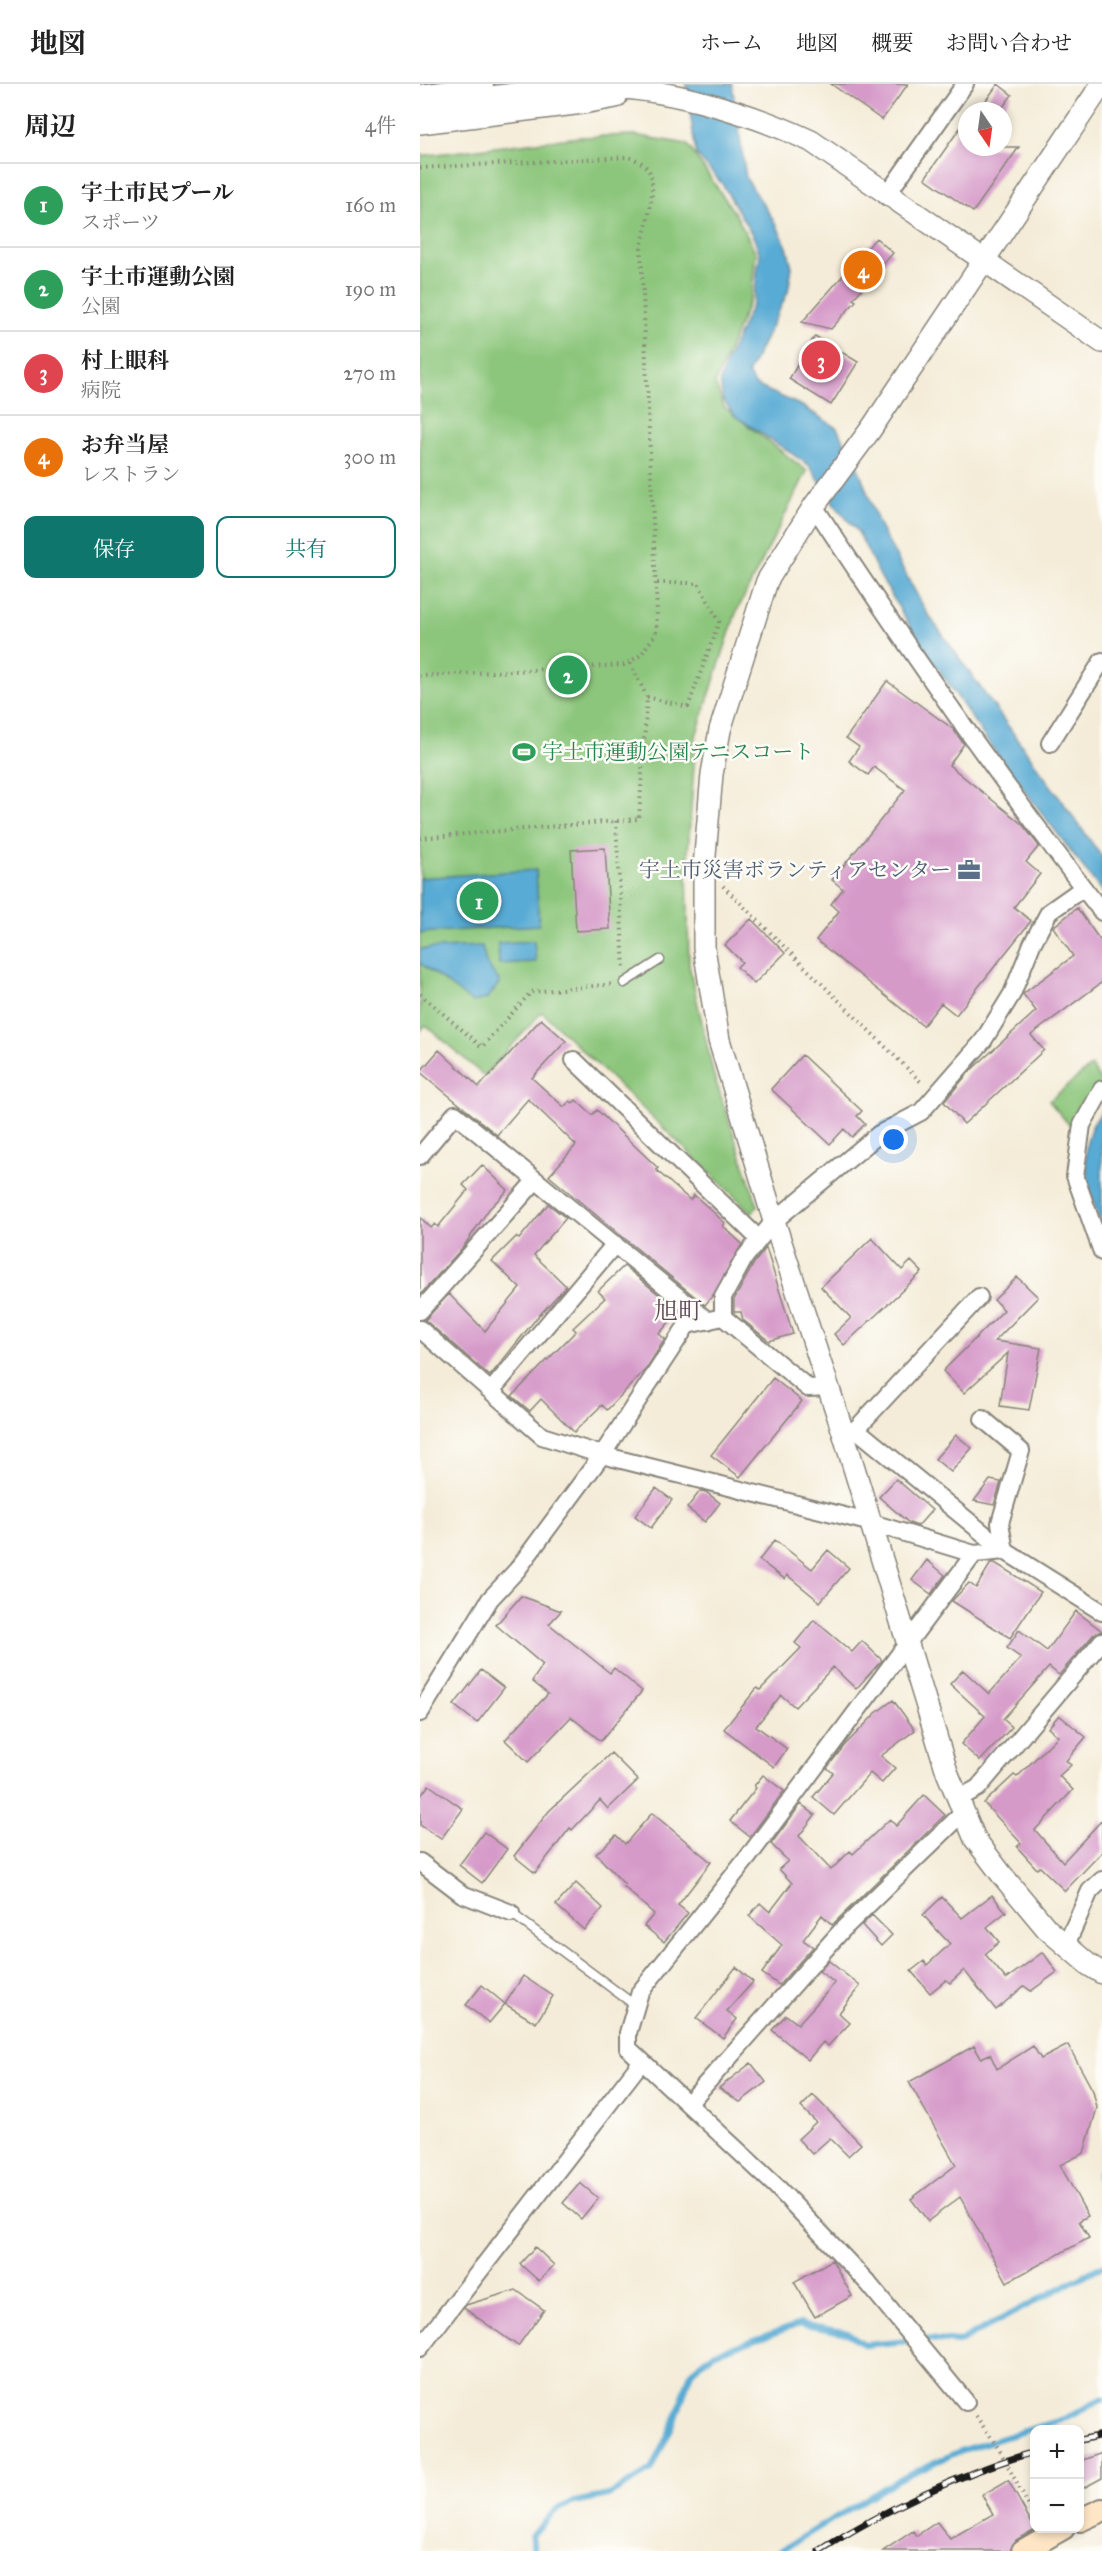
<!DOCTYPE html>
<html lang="ja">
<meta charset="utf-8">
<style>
body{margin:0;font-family:"IM FELL Great Primer","Noto Serif JP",serif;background:#f6f6f6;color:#222}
.controls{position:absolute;right:18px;bottom:18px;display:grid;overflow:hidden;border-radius:12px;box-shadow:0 3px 9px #0003}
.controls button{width:54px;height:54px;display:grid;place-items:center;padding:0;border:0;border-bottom:2px solid #e0e0e0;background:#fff;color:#222;font:30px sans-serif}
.compass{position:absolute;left:538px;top:18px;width:54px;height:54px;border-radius:50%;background:#fff;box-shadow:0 3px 9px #0003;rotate:167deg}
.you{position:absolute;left:474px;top:1056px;width:21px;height:21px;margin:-15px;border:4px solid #fff;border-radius:50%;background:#1a73e8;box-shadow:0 0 0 9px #1a73e833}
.badge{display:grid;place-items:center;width:39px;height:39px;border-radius:50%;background:#0f766e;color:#fff;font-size:20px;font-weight:700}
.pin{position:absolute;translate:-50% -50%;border:3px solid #fff;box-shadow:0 2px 6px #0006}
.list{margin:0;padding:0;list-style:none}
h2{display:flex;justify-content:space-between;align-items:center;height:78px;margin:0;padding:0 24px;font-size:26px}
h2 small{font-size:20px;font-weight:400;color:#767676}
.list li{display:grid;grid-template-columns:39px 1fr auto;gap:18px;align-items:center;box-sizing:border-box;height:84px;padding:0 24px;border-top:2px solid #e0e0e0}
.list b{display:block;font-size:22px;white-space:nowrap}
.list p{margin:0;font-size:20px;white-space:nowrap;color:#767676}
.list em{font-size:20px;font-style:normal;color:#767676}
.actions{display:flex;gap:12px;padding:18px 24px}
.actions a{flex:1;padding:14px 0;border:2px solid #0f766e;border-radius:12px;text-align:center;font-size:21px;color:#0f766e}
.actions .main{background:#0f766e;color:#fff}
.map{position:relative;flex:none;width:682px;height:2467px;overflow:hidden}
header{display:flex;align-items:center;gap:36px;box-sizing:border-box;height:84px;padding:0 30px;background:#fff;border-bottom:2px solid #e0e0e0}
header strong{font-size:28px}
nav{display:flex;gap:33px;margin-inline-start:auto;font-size:21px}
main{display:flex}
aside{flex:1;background:#fff}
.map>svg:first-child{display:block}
.green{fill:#8cc67b;stroke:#54714c;stroke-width:1.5}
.water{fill:#58abd4;stroke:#3a6478;stroke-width:1.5}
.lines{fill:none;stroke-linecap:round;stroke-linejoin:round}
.stream{stroke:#58abd4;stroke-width:6}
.building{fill:#d69ac9}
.service-casing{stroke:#88847a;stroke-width:11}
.minor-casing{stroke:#88847a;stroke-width:20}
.tertiary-casing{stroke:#88847a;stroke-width:24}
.secondary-casing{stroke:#88847a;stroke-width:26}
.path{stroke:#88847a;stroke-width:4;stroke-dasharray:1.5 4.5;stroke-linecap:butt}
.service{stroke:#fff;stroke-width:8}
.minor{stroke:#fff;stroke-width:16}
.tertiary{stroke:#fff;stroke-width:21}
.secondary{stroke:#fee5c5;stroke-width:22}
.rail-casing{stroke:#1c1c1c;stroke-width:7}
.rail{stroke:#fdfcf7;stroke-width:4.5;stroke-dasharray:14;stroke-linecap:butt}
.labels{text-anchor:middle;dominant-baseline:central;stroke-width:5;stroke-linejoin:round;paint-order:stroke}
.leisure-label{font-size:21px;fill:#27864d;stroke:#fdfcf7;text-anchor:start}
.service-label{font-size:21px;fill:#4e5e75;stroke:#fdfcf7;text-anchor:end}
.quarter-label{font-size:24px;fill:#5d4859;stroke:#fdfcf7}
</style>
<header>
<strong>地図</strong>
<nav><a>ホーム</a><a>地図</a><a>概要</a><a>お問い合わせ</a></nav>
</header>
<main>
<aside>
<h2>周辺<small>4件</small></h2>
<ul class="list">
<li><span class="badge" style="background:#2e9e5b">1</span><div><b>宇土市民プール</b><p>スポーツ</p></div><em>160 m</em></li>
<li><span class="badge" style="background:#2e9e5b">2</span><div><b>宇土市運動公園</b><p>公園</p></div><em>190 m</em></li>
<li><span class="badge" style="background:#e0444e">3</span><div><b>村上眼科</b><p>病院</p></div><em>270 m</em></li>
<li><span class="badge" style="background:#e8710a">4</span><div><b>お弁当屋</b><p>レストラン</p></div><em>300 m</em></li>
</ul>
<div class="actions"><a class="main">保存</a><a>共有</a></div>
</aside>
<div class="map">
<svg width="682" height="2467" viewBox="0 0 682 2467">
<rect width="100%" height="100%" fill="#fdfcf7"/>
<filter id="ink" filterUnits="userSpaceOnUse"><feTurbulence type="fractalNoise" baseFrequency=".0167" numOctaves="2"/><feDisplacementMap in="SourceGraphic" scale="12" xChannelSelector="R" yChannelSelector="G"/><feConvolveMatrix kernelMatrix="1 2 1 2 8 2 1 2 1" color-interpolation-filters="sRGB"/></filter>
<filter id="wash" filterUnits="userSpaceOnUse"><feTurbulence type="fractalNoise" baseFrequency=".008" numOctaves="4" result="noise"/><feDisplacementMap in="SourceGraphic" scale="24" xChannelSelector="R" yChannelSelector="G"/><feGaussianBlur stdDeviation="1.35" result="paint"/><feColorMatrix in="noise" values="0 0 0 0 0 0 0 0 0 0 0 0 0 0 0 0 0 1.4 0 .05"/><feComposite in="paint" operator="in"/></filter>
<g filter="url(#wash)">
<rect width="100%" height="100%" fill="#f4ecd8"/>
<path class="green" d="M214 51 267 60 316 131 336 169 331 213 295 299 304 323 387 387 316 529 276 652 267 782 269 881 294 992 338 1122 332 1129 122 928 64 992 6 941 0 947V72L160 53Z
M671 982 682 999 662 1041 651 1043 629 1017Z"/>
<path class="water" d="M266 0H312L326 94 356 140 367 163 372 183 368 208 328 290 335 301 382 322 417 344 439 386 460 443 507 529 682 773V808L570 661 494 549 461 494 438 448 415 421 389 381 315 332 303 316 300 297 306 278 333 219 340 170 333 152 303 101 276 70Z
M116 786 119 841 0 849V794Z
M114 857 116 878 79 880 78 859Z
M62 862 66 879 80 898 67 915 52 918 0 879V865Z
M682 1027V1145C672 1115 658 1079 670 1047 672 1040 678 1034 682 1027Z"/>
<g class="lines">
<path class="stream" d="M682 2085 679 2091 682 2112
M508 2255 538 2258 682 2182
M114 2467 112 2451 137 2425 154 2418 189 2411 231 2386 256 2334 271 2288 293 2270 380 2240 428 2249 445 2261 487 2257
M360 2467 479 2395 540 2367 647 2334 682 2315"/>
</g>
<g id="blocks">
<path class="building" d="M411 0H488L462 36Z
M578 0 592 11 580 27H558Z
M547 34V63H599L553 128 505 94Z
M456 154 473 169 433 215 436 217 411 245 382 238Z
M395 252 438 278 411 321 369 295Z
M467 597 533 645 544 660 529 681 602 740 619 762 606 778 620 790 594 823 611 837 536 931 521 919 503 942 396 856 419 827 411 820 423 805 412 796 485 706 454 683 448 691 429 677 439 663 426 654Z
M185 764 190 845 156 847 151 766Z
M657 824 682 859V898L611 951 624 966 544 1040 524 1018 549 988 616 927 603 910 653 872 633 843Z
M331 835 365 869 334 900 317 883 322 878 305 861Z
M121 935 146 957 112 994 144 1023 150 1017 153 1019 156 1016 172 1031 177 1026 238 1084 236 1086 270 1116 274 1111 291 1126 305 1139 303 1142 322 1160 293 1211 285 1221 129 1092 156 1061 108 1015 77 1051 0 988 19 966 59 1003Z
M382 971 442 1027 437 1032 445 1040 432 1053 424 1045 410 1060 351 1005Z
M62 1081 88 1106 69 1125 44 1162 0 1211V1133L11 1144 15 1140 18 1143 48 1106 43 1101Z
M128 1120 146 1134 114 1171 146 1202 115 1236 70 1292 5 1236 29 1210 65 1247 100 1204 72 1177 96 1153 99 1155Z
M452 1154 482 1186 491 1177 502 1188 424 1261 414 1250 431 1234 401 1203Z
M346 1164 373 1250 349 1257 323 1236 321 1228H314V1216L334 1179Z
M204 1182 259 1227 239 1250 245 1255 226 1285 187 1326 182 1321 154 1348 121 1315 110 1327 92 1312 156 1247 153 1244 185 1214 178 1207Z
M597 1193 618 1213 575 1257 621 1264 609 1326 580 1322 588 1269 544 1309 523 1287 584 1226 574 1216Z
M353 1294 382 1317 320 1393 291 1371Z
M536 1351 552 1364 531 1388 515 1375Z
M476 1395 512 1426 498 1442 489 1439 459 1413Z
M570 1396 581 1398 574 1421 554 1417Z
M236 1404 252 1416 231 1444 215 1432Z
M280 1407 286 1408 300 1419 285 1438 267 1424Z
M355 1456 392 1485 408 1466 429 1484 400 1518 367 1491 365 1495 339 1476Z
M507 1476 525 1491 511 1510 492 1496Z
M571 1479H575L621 1508 590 1554 532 1517 549 1499 556 1504Z
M101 1512 141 1527 129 1540 190 1589 194 1584 222 1607 181 1657 151 1633 108 1678 85 1656 128 1610 112 1597 123 1581 76 1541Z
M656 1527 682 1547 674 1550 639 1591 629 1583 583 1635 592 1643 560 1677 541 1660 565 1632 530 1600 543 1586 569 1610 601 1574 587 1564 599 1546 627 1567Z
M394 1536 432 1568 442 1557 462 1576 436 1605 413 1583 375 1623 361 1611 336 1642 367 1665 354 1683 304 1645 337 1604 340 1606 381 1564 375 1559Z
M61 1586 84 1604 57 1639 34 1621Z
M473 1616 495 1646 461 1672 475 1684 462 1699 450 1689 414 1731 393 1713 413 1689 407 1684 424 1662 456 1629Z
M639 1631 666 1653 646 1677 651 1681 639 1692 653 1706 615 1746 643 1778 682 1736V1768L645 1807 620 1783 617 1785 597 1763 601 1759 564 1719 594 1691 597 1693 638 1652 628 1644Z
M191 1669 218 1696 188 1725 180 1716 152 1746 150 1744 115 1789 94 1772 129 1727Z
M343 1691 364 1707 330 1753 310 1737 336 1704 334 1702Z
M9 1701 43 1725 21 1755 0 1741V1713Z
M504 1711 525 1731 412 1841 402 1831 383 1856 393 1863 359 1901 342 1889 362 1861 329 1832 340 1819 350 1828 372 1799 359 1785 368 1777 351 1760 381 1720 395 1731 379 1752 411 1786 430 1767 433 1770 470 1735 476 1742Z
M232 1729 291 1778 258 1821 268 1829 244 1858 224 1842 234 1830 204 1803 205 1801 176 1770 196 1751 205 1760Z
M64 1748 87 1765 62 1799 39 1781Z
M156 1799 183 1824 164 1846 136 1821Z
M572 1811 586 1828 567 1843 579 1858 565 1870 586 1895 623 1868 637 1888 611 1907 604 1902 576 1926 544 1886 530 1899 526 1896 510 1909 491 1887 504 1877 507 1881 530 1860 503 1831 522 1813 542 1834Z
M452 1831 472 1851 461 1862 442 1841Z
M409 1877 440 1902 419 1929 430 1939 408 1962 403 1958 388 1976 352 1946 366 1931 378 1940 415 1899 399 1887Z
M316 1883 333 1898 307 1927 317 1935 303 1954 276 1934Z
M103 1892 133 1912 116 1939 85 1920Z
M62 1901 85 1920 69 1939 46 1921Z
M648 1961 673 2007 677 2024 664 2069 640 2081 668 2132 659 2137 669 2154 587 2198 540 2113 508 2137 491 2115 536 2081 489 1998 554 1962 561 1974 570 1970 577 1985 613 1962 621 1975Z
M331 1979 346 1998 320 2018 299 2004Z
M393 2011 441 2060 428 2072 410 2054 392 2070 378 2055 396 2038 381 2023Z
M160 2099 178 2114 161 2135 143 2119Z
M115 2163 134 2181 119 2197 100 2180Z
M412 2176 432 2212 395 2233 374 2198Z
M96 2206 124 2226 98 2262 44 2224 46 2221Z
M682 2369V2394L660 2406V2377Z
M588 2396 615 2445 596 2456 590 2467H463L493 2447 496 2452 517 2438 530 2455 573 2430 562 2411Z"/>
</g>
</g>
<g filter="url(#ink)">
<use href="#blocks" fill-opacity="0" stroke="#88847a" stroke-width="1.5"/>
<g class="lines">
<g class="service-casing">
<path id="service" d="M204 899 240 876
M91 1829 216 1922"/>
</g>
<g class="minor-casing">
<path id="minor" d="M0 9 65 0
M466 112 545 0
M394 422C485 561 580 697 682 828
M630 659 682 577
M154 976 339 1155
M682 1005 662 1041 655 1092 682 1168
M0 1072 35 1030 288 1237
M0 1227 116 1096
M303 1233V1213L325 1173 354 1137 459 1050 501 1028 563 957 592 910 612 860 629 828 663 804
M0 1245 122 1352 182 1371 452 1439 554 1470 585 1467
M71 1307 195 1160
M563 1335 601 1367 580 1439 585 1467
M436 1345 559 1213
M423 1348 436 1345 585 1467 682 1528
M0 1629 70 1515 97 1486 182 1371 267 1241 303 1233 388 1304 409 1303
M538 1715 558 1704 682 1557
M0 1778 42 1810 91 1829
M646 1861 670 1807 682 1796
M268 2020 423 1845 544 1728
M0 2264 222 1977
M546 2318 448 2199 357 2103 208 1964V1949L220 1908 329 1772 554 1470"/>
</g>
<g class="tertiary-casing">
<path id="tertiary" d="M682 0 451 345 394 422 347 497 300 646 292 690 284 783V864L299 956 354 1137 423 1348 527 1688 555 1755 582 1791 627 1845 669 1881 682 1889
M0 22C55 16 110 6 165 3 236 0 327 27 391 57L682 258
M0 39 163 19 196 13"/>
</g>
<g class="secondary-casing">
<path id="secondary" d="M660 2436 682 2426
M603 2467 643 2444"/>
</g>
<path class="path" d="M0 84 207 73C216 75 226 80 230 89 237 106 225 145 221 164L237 528 236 549 221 571 204 581 0 592
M227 613 268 623 299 538 278 499H236
M196 737 204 885
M0 754 219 735 227 613 210 579
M303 802 503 1000
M0 910 62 963 111 908 194 900
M556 2332 579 2365 614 2432"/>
<use href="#service" class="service"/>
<use href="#minor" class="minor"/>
<use href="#tertiary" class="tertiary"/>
<use href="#secondary" class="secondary"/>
<g class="rail-casing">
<path id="rail" d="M660 2356 682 2351
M399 2467C466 2425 538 2390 614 2368"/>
</g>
<use href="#rail" class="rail"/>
</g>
</g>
<defs>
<g id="stadium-bare" transform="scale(1.8)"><path d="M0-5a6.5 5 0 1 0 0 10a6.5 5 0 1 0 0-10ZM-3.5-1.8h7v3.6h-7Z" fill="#2e9e5b" stroke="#fdfcf7" stroke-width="2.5" paint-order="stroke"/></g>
<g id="office-bare" transform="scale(1.8)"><path d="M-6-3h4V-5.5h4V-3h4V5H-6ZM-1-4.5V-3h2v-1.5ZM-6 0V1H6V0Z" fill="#5c6f8a" stroke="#fdfcf7" stroke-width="2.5" paint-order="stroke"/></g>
</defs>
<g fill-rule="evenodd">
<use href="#stadium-bare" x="104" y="668"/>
<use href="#office-bare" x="549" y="786"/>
</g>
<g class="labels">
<g class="leisure-label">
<text x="122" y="668">宇土市運動公園テニスコート</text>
</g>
<g class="service-label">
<text x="531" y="786">宇土市災害ボランティアセンター</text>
</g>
<g class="quarter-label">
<text x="258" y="1227">旭町</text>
</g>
</g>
</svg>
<div class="controls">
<button>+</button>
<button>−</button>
</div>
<svg class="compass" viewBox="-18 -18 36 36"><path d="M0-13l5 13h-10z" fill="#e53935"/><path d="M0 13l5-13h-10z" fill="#767676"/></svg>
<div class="you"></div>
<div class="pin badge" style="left:59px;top:817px;background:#2e9e5b">1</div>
<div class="pin badge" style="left:148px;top:591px;background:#2e9e5b">2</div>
<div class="pin badge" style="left:401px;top:276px;background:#e0444e">3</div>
<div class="pin badge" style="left:443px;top:186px;background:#e8710a">4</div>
</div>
</main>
